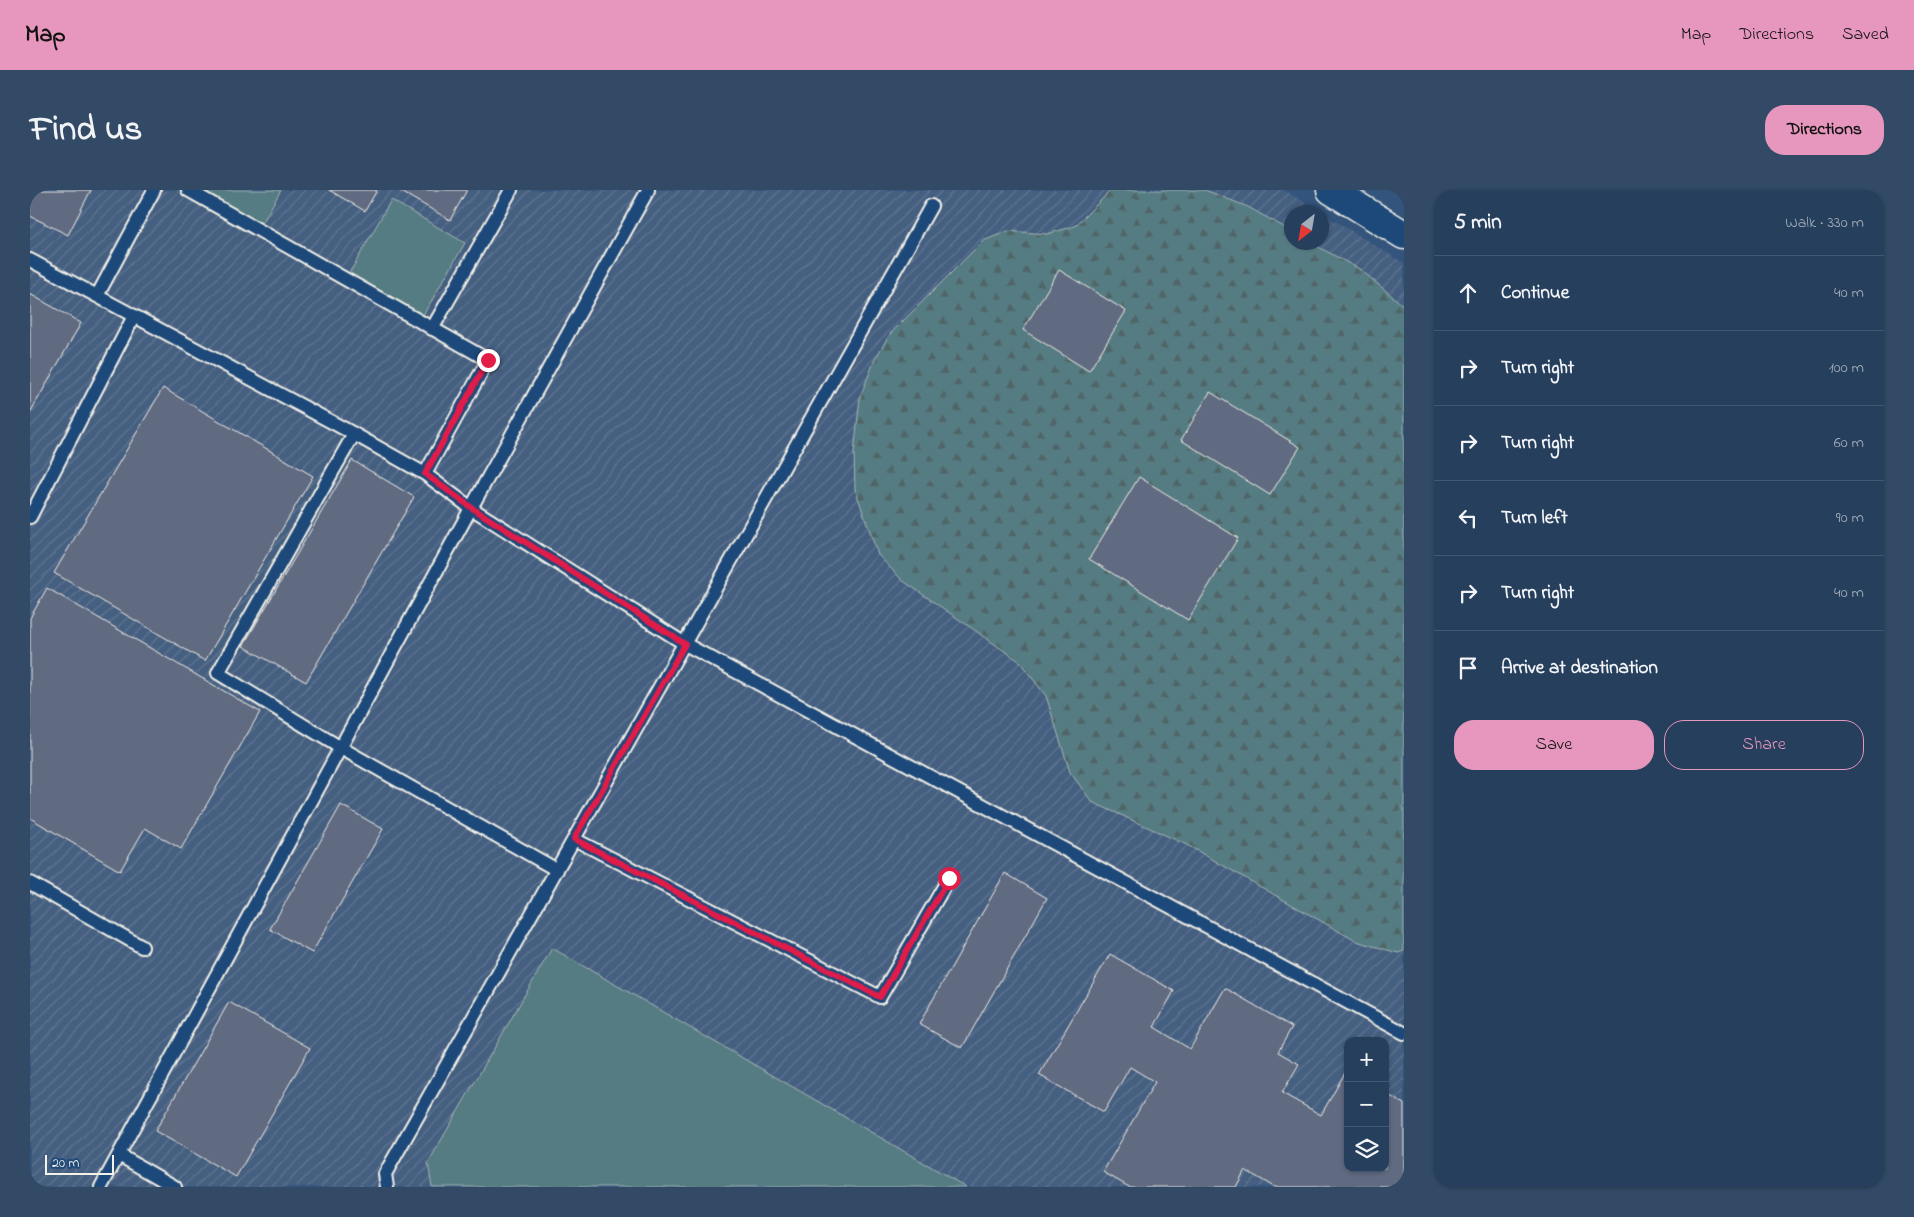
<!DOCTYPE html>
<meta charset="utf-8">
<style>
body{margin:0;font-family:"Indie Flower",sans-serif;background:#324a66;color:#f1f3f6}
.controls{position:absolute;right:15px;bottom:15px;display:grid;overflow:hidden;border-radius:10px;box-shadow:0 1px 4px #0004}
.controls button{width:45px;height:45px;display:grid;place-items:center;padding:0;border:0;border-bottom:1px solid #425872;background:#263f5d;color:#f1f3f6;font:25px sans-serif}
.compass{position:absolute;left:1254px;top:15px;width:45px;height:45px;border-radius:50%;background:#263f5d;box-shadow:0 1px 4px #0004;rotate:211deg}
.scale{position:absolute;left:15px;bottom:12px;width:69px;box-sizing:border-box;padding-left:5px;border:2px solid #f4f1e8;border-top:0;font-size:14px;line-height:18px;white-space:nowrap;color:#f4f1e8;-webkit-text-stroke:4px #1f4a7a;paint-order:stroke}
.stop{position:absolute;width:15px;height:15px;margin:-11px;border:4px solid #e11d48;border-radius:50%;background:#fff}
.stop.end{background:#e11d48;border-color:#fff;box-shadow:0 1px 5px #0008}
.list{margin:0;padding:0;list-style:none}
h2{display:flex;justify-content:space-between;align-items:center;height:65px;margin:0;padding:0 20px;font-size:21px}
h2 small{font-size:16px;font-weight:400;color:#a4afbc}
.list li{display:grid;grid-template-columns:32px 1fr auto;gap:15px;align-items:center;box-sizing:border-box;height:75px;padding:0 20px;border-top:1px solid #425872}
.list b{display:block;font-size:19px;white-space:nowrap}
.list em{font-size:16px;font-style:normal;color:#a4afbc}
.actions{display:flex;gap:10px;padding:15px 20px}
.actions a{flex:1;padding:11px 0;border:1px solid #e797bd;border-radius:20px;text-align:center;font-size:18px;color:#e797bd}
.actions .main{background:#e797bd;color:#111}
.icon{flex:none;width:28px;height:28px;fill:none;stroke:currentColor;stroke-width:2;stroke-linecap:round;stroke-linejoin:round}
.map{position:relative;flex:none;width:1374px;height:997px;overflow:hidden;border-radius:20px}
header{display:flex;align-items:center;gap:30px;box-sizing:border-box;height:70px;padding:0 25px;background:#e797bd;color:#111}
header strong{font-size:24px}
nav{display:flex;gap:28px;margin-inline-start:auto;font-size:18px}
.intro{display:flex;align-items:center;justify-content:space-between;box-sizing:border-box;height:120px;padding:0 30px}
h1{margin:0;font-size:35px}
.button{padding:12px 22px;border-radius:20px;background:#e797bd;color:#111;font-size:18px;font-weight:700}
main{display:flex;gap:30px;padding:0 30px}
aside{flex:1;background:#263f5d;border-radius:20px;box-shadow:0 1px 4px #0004}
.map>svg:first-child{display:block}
.industrial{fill:url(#industrial-furrows);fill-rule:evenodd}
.grass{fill:#557c82;stroke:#a4b6b5}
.forest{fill:url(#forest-firs);stroke:#a4b6b5}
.building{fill:#616b81;stroke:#f4f1e8}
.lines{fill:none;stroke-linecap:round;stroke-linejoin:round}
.service-casing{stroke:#f4f1e8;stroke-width:16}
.tertiary-casing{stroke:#f4f1e8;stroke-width:31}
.service{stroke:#1f4a7a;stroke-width:12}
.tertiary{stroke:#1f4a7a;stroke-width:28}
.route{stroke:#e11d48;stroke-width:6}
</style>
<header>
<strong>Map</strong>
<nav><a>Map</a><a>Directions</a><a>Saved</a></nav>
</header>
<div class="intro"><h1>Find us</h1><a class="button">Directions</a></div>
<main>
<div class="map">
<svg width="1374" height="997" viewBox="0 0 1374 997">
<defs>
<pattern id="industrial-furrows" width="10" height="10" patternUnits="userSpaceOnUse" patternTransform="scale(1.25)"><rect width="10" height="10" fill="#455e80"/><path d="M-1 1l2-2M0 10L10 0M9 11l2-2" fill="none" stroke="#607692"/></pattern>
<pattern id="forest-firs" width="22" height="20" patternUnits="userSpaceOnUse" patternTransform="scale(1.25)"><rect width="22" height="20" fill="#557c82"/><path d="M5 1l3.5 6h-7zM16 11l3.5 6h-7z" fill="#506567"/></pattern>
</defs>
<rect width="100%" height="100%" fill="#33547c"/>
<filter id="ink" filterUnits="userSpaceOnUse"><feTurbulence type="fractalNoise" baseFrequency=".02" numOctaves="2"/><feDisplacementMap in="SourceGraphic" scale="10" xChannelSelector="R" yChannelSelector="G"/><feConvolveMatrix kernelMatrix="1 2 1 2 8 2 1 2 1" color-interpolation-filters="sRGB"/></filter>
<g filter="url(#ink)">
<path class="industrial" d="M0 0H1254L1291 22H1262V52H1292V23L1374 73V997H0ZM1318 851H1355V978H1318Z"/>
<path class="grass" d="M166 0H251L230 37Z
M361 10 435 53 392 127 319 84Z
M522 758 936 997H402L398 973Z"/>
<path class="forest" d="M1081 0H1175L1218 17 1261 41 1262 52 1281 53 1331 80 1374 116V761L1368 763 1326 751 1157 655 1062 612 1040 582 1016 506 989 471 872 390 848 365 825 299 824 263 830 207 845 169 860 144 953 51 978 41 1017 44 1045 36Z"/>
<path class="building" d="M0 0H61L38 45 0 26Z
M299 0H347L335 21Z
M368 0H437L420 30Z
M1029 80 1096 121 1059 181 993 140Z
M0 104 51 133 0 223Z
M133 198 283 286 175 471 24 383Z
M1180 202 1270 257 1240 305 1151 250Z
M322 270 384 307 276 492 213 456Z
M1109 287 1208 348 1158 430 1059 369Z
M17 398 230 522 151 659 115 638 90 681 0 628V428Z
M311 615 353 639 282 763 240 739Z
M975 683 1017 708 932 858 889 834Z
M1080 764 1144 801 1124 837 1160 859 1195 798 1262 837 1248 862 1269 874 1252 903 1291 925 1316 881H1318V978H1355V903L1374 914V997H1244L1215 980 1206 997H1099L1073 982 1125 892 1100 877 1074 922 1009 885Z
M199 812 280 858 206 987 125 941Z"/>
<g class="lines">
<g class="service-casing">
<path id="service" d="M158 0 458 170 395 284
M0 70 324 244 395 284 441 318 655 454 1374 843
M67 106 124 0
M402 139 481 0
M324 244 188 483 311 558 527 680
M0 327 104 126
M544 649 850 807 919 688
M0 693 112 757
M89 965 145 997
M71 997 441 318 618 0
M357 997 355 984 901 16"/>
</g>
<g class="tertiary-casing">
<path id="tertiary" d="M1301 0 1374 45"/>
</g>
<use href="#service" class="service"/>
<use href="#tertiary" class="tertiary"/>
</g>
</g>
<g class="lines" filter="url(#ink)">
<path class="route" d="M458 170 395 284 442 318 655 454 544 649 850 807 919 688"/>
</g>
</svg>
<div class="controls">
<button>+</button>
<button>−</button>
<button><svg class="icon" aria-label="layers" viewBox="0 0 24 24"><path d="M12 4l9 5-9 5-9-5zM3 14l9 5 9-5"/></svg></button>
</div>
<svg class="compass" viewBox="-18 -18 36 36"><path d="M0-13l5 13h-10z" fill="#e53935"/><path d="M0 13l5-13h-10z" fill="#a4afbc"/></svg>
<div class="scale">20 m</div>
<div class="stop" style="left:919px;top:688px"></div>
<div class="stop end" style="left:458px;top:170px"></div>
</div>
<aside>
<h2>5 min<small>Walk · 330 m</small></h2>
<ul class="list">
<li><svg class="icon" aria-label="ahead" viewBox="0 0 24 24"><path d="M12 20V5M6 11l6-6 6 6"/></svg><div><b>Continue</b></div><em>40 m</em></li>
<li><svg class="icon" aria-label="right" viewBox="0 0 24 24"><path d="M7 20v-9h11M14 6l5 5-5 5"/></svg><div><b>Turn right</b></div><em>100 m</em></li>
<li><svg class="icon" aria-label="right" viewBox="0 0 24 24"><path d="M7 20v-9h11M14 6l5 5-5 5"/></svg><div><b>Turn right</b></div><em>60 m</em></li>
<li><svg class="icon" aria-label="left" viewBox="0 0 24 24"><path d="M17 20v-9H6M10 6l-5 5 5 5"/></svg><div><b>Turn left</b></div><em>90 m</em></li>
<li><svg class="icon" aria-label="right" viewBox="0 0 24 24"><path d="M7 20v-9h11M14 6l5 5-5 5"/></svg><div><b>Turn right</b></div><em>40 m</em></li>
<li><svg class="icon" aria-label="arrive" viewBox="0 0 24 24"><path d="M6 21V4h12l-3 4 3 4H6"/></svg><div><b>Arrive at destination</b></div></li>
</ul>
<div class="actions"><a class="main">Save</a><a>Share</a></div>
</aside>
</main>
